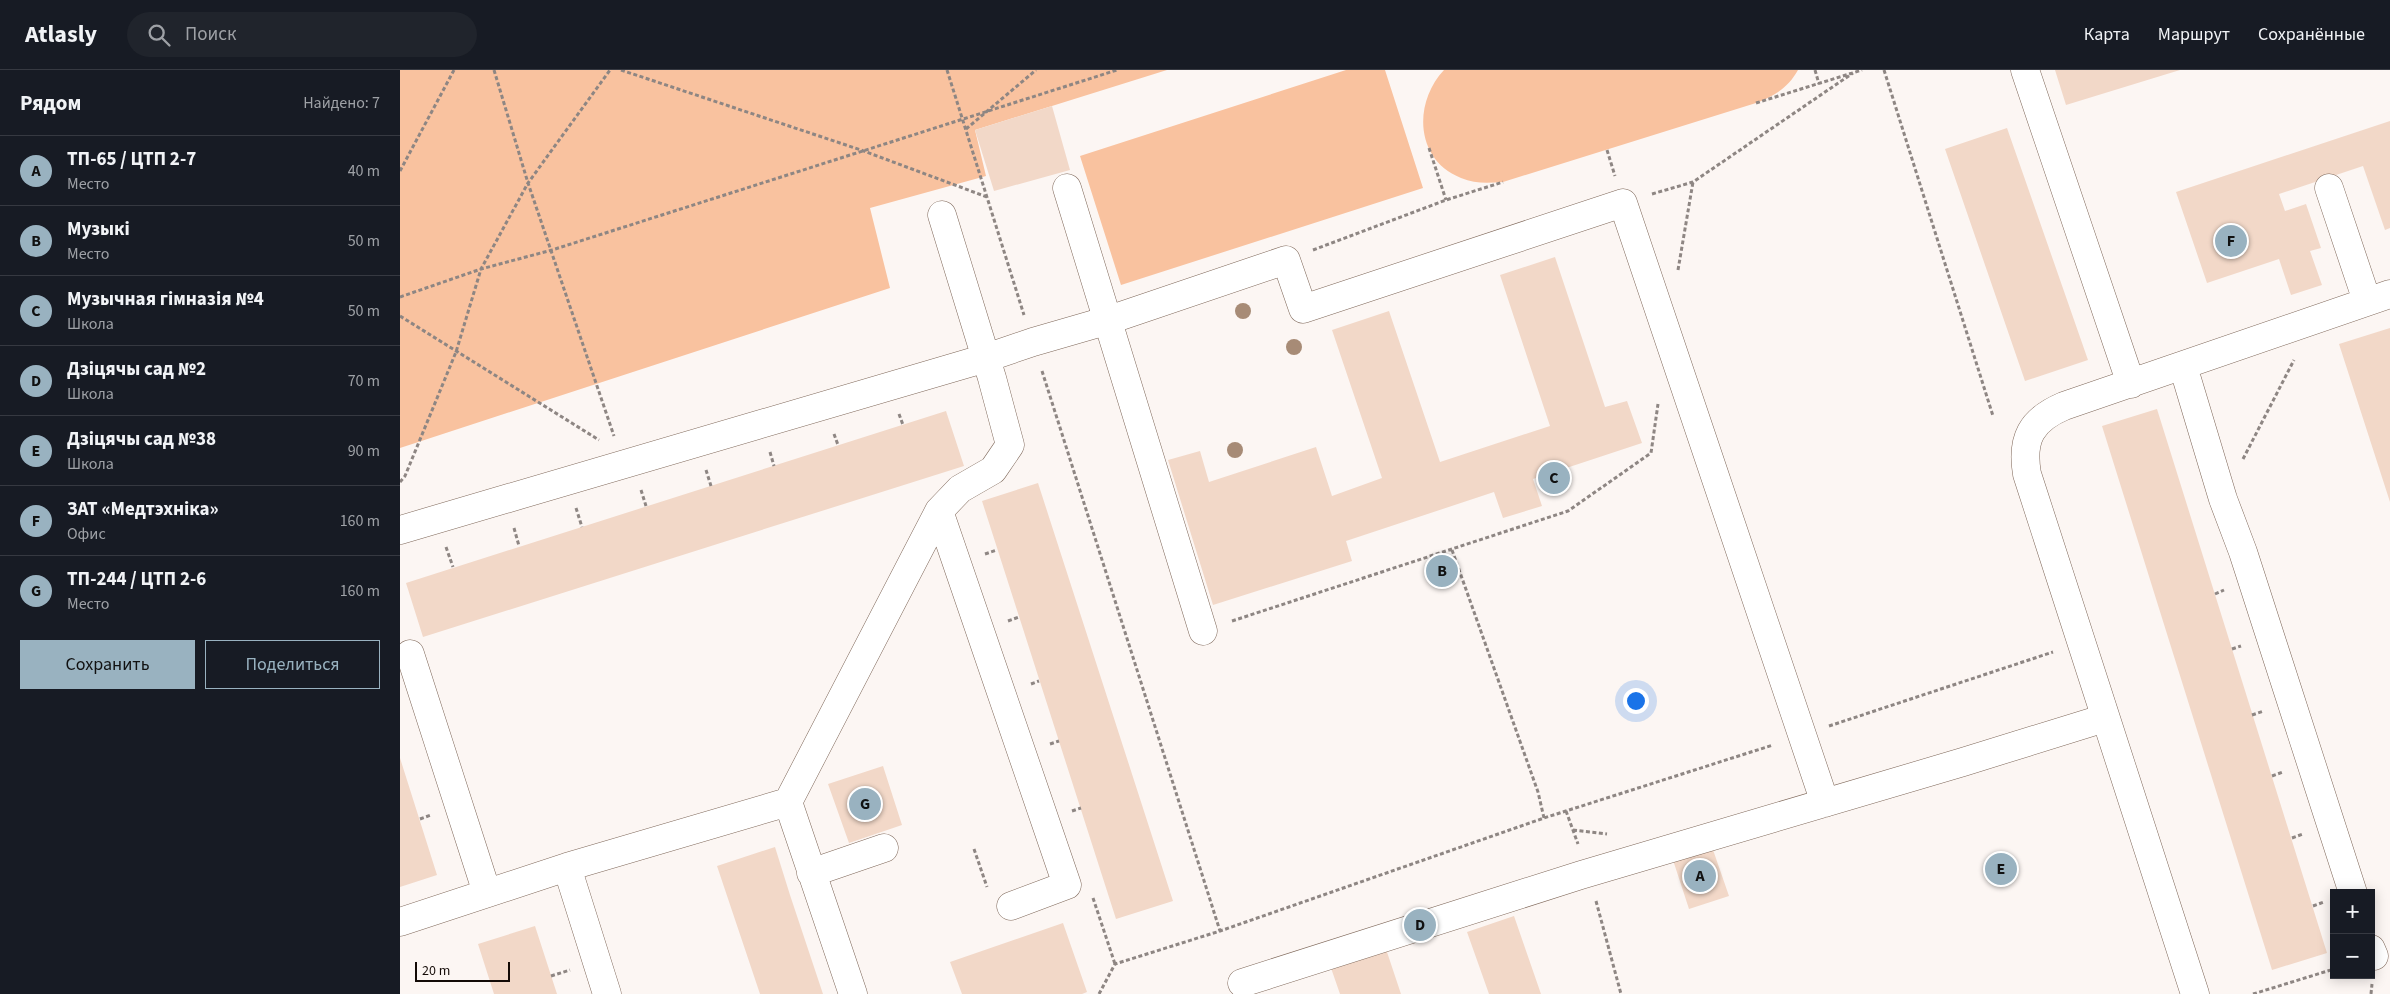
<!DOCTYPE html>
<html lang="ru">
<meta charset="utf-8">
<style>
body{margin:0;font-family:"Source Sans 3",sans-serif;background:#20242c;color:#f1f3f6}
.controls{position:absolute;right:15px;bottom:15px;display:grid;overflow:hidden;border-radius:0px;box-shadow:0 2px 12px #0003}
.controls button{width:45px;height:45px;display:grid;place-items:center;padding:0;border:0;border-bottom:1px solid #363941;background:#171b24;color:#f1f3f6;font:25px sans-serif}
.scale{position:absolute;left:15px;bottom:12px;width:95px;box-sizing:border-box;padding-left:5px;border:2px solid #130a06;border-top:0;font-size:14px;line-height:18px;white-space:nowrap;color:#130a06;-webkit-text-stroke:4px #fcf6f3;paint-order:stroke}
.you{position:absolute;left:1235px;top:630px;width:18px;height:18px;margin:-12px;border:4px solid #fff;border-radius:50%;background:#1a73e8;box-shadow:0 0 0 8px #1a73e833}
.badge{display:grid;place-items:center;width:32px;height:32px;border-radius:50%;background:#99b2c0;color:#111;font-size:16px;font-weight:700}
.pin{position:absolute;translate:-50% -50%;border:2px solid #fff;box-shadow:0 1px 5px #0006}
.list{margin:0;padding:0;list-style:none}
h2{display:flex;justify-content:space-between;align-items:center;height:65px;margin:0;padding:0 20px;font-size:21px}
h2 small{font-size:16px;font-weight:400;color:#9ea1a6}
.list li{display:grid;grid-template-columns:32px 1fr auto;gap:15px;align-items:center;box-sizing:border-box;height:70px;padding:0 20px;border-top:1px solid #363941}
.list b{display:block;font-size:19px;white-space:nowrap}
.list p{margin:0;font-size:16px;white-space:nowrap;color:#9ea1a6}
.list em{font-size:16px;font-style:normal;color:#9ea1a6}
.actions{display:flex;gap:10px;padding:15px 20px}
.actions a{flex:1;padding:11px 0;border:1px solid #99b2c0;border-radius:0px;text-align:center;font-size:18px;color:#99b2c0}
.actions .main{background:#99b2c0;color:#111}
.icon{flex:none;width:28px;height:28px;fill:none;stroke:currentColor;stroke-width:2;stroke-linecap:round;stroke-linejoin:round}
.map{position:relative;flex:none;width:1990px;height:924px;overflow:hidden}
header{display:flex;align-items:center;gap:30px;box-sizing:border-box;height:70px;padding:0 25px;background:#171b24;border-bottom:1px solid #363941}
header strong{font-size:24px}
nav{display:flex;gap:28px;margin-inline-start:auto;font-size:18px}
.search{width:350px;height:45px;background:#20242c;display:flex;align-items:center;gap:12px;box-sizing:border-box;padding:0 18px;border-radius:28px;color:#9ea1a6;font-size:19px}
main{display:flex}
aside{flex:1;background:#171b24}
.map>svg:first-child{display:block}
.green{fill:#f9c29f}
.building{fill:#f2d8c8}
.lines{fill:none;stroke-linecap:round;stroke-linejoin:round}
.minor-casing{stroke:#7f685a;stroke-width:29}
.path{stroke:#8e8683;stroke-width:3;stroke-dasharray:4 2.5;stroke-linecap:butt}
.minor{stroke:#fff;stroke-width:28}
.tree{fill:#a78b76}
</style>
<header>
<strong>Atlasly</strong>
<div class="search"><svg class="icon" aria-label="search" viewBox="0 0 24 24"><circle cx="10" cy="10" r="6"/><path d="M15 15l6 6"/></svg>Поиск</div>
<nav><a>Карта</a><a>Маршрут</a><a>Сохранённые</a></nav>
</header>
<main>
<aside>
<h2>Рядом<small>Найдено: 7</small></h2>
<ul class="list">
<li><span class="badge">A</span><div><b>ТП-65 / ЦТП 2-7</b><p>Место</p></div><em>40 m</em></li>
<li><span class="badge">B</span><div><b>Музыкі</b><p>Место</p></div><em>50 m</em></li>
<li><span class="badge">C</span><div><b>Музычная гімназія №4</b><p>Школа</p></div><em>50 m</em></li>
<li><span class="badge">D</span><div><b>Дзіцячы сад №2</b><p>Школа</p></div><em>70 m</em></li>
<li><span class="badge">E</span><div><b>Дзіцячы сад №38</b><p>Школа</p></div><em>90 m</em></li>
<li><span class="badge">F</span><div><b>ЗАТ «Медтэхніка»</b><p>Офис</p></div><em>160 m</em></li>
<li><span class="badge">G</span><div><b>ТП-244 / ЦТП 2-6</b><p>Место</p></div><em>160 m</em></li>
</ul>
<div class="actions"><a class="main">Сохранить</a><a>Поделиться</a></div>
</aside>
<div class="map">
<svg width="1990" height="924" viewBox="0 0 1990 924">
<rect width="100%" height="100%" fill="#fcf6f3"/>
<path class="green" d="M0 0H767L575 60 586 106 470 138 490 218 0 378Z
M946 0H985L1023 118 721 215 680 86Z
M1044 0H1398C1388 18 1374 26 1356 33L1103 112C1088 113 1075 114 1061 108 1015 90 1013 33 1044 0Z"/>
<path class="building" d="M1655 0H1780L1666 35Z
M652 36 670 100 594 121 575 60Z
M1990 51V158L1985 160 1963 96 1879 124 1885 141 1906 134 1921 178 1910 181 1922 215 1891 225 1879 189 1807 213 1776 122Z
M1607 58 1688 290 1625 311 1545 79Z
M1155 187 1205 337 1227 331 1242 373 1133 409 1142 436 1103 448 1094 422 946 471 952 491 813 535 768 390 800 381 809 412 916 377 932 426 982 408 932 260 989 241 1040 392 1150 356 1100 205Z
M1990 258V432L1939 274Z
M1757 339 1927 883 1872 900 1702 356Z
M546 341 564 396 23 567 6 513Z
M638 413 773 831 716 849 582 431Z
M0 688 37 805 0 817Z
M483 696 502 755 449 773 428 714Z
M1311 774 1329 826 1289 839 1272 787Z
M375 777 390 825 423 924H360L317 796Z
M1114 846 1141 924H1089L1067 862Z
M663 853 687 922 682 924H562L550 892Z
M135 856 157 924H94L78 874Z
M986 879 1001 924H940L931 898Z"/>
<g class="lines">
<g class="minor-casing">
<path id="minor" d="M1625 0 1731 314
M667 118 803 561
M1929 118 1967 231
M1783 296 1823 429 1843 482 1953 823
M539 441 667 815 611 836
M0 460 586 288 633 272 709 250 886 190 903 239 1223 133 1425 733
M10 584 87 823
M167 797 207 924
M411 803 484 778
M0 852 167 797 388 732
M1971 879 1974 886
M842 913 1181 805 1563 692 1705 648
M453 924 388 732 539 441 560 419 593 400 610 375 592 308 542 145
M1795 924 1627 404C1621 369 1631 350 1664 336L1990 224"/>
</g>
<path class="path" d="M94 0 128 113 214 366
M221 0 461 80 587 127
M547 0 624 245
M1415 0 1419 14
M1484 0 1593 346
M1356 33 1462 0
M566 59 636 0
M1029 78 1046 130
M1207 80 1215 106
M0 101 54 0
M1252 124 1293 112 1453 3
M913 180 1046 130 1103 112
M1278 200 1293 112
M0 227 81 199 152 180 717 0
M0 246 199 370
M642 301 820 861
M499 344 503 355
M434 364 438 375
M370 382 374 396
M1843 389 1894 290
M306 400 311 416
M0 412 5 406 56 282 81 199 128 113 210 0
M241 420 246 436
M176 438 182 457
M114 458 119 476
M46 477 53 497
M1052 480 1138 722 1144 748
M585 484 597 480
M1815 524 1824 520
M608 551 619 547
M832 551 1168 441 1251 383 1258 334
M1832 579 1841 576
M631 614 639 611
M1852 645 1864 641
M1429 656 1653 582
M650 674 659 671
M1872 706 1883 702
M672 741 681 738
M1166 741 1178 774
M20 749 31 745
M1173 760 1207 764
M1892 768 1903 764
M574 779 587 817
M693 828 715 894
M1196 831 1221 924
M1913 836 1924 832
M151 906 170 900
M699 924 715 894 820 861 1144 748 1373 675
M1853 924 1934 899
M1971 924 1972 914"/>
<use href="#minor" class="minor"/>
</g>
<g class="tree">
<circle cx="843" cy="241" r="8"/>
<circle cx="894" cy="277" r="8"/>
<circle cx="835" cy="380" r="8"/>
</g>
</svg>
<div class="controls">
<button>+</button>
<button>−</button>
</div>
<div class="scale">20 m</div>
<div class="you"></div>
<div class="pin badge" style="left:1300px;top:806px">A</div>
<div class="pin badge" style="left:1042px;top:501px">B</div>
<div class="pin badge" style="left:1154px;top:408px">C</div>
<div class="pin badge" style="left:1020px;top:855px">D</div>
<div class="pin badge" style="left:1601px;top:799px">E</div>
<div class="pin badge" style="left:1831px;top:171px">F</div>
<div class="pin badge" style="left:465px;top:734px">G</div>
</div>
</main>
